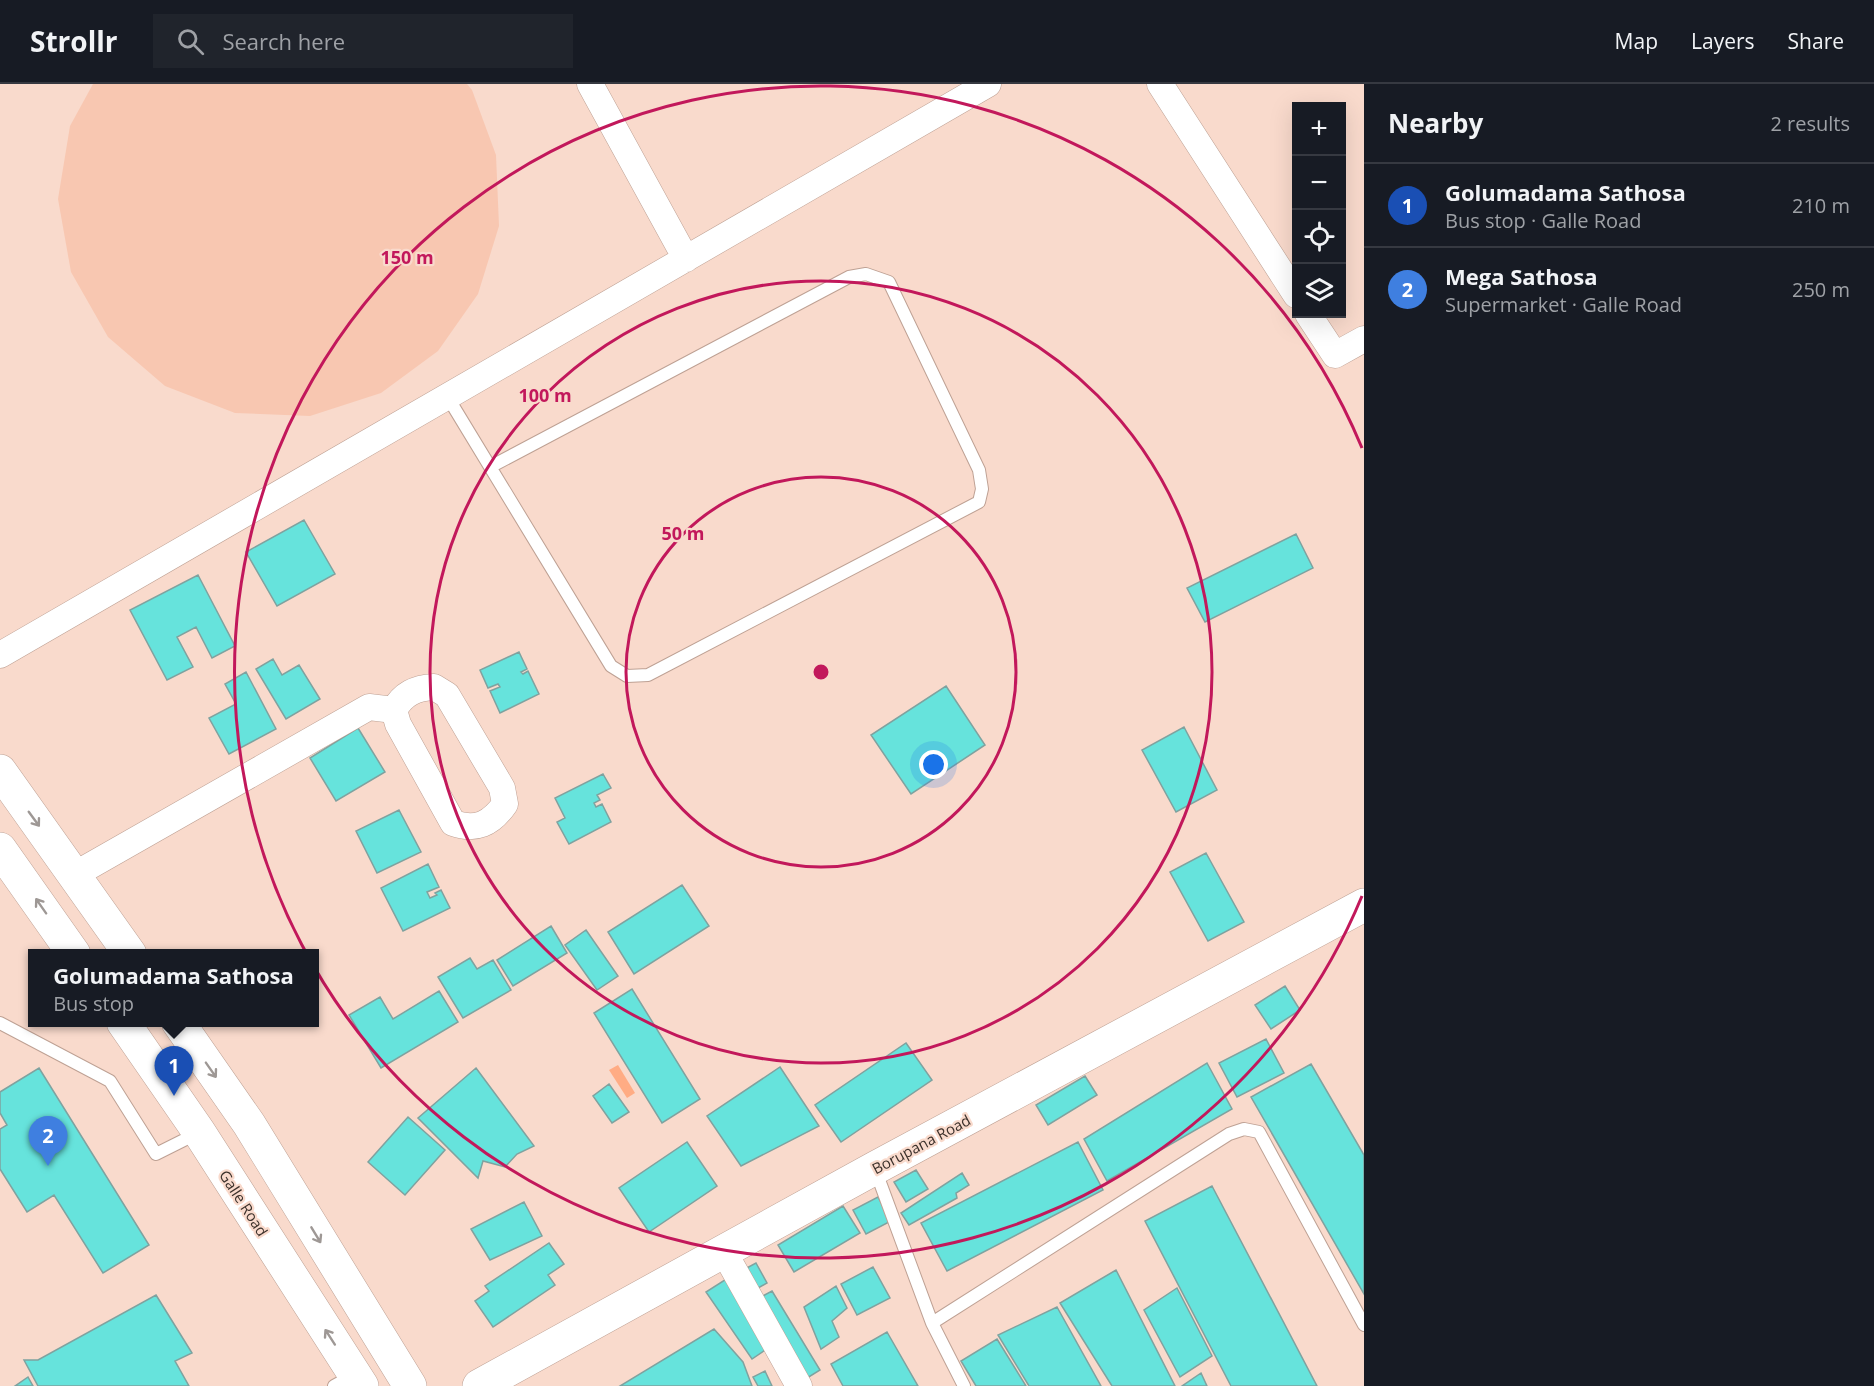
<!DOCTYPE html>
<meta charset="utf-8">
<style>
body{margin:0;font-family:"Open Sans",sans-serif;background:#20242c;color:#f1f3f6}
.controls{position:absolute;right:18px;top:18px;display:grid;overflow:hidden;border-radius:0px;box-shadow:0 6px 24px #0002}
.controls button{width:54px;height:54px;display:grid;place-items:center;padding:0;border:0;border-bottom:2px solid #363941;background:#171b24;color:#f1f3f6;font:30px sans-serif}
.you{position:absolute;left:934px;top:681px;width:21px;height:21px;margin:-15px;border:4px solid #fff;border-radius:50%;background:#1a73e8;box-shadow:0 0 0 9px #1a73e833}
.badge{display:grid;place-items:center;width:39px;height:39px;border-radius:50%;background:#8fb3b3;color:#fff;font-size:20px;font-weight:700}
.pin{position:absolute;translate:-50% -50px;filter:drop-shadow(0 2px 3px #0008)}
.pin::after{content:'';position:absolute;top:32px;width:21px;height:18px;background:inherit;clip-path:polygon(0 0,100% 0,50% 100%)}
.popup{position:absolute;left:28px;top:865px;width:291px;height:78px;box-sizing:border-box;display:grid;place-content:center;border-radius:0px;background:#171b24;filter:drop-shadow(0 2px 4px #0005);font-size:20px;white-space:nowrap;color:#9ea1a6}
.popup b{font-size:22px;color:#f1f3f6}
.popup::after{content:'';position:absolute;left:50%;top:100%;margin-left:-12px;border:12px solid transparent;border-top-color:#171b24}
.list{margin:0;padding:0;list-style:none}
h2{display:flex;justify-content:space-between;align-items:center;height:78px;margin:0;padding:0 24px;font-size:26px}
h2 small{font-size:20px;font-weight:400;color:#9ea1a6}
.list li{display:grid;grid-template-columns:39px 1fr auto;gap:18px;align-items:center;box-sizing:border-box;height:84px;padding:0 24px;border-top:2px solid #363941}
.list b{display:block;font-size:22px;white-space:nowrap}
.list p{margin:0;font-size:20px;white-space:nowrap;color:#9ea1a6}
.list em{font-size:20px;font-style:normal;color:#9ea1a6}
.icon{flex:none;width:33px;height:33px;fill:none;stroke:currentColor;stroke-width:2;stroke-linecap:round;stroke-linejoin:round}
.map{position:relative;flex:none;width:1364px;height:1302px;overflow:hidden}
header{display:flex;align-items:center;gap:36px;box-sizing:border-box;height:84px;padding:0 30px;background:#171b24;border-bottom:2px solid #363941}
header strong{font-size:28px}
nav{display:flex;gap:33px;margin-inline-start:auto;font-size:21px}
.search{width:420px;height:54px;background:#20242c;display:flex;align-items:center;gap:15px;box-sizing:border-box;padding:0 21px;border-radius:0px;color:#9ea1a6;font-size:22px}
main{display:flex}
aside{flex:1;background:#171b24}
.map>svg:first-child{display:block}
.green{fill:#f8c7b1}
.water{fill:#ffac84}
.building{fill:#66e3dc;stroke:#7fa29f;stroke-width:1.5}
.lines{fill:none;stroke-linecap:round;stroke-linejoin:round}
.lane-casing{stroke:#bea194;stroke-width:14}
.street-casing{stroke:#bea194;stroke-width:27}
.primary-casing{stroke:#bea194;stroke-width:34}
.highway-casing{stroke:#bea194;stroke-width:34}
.lane{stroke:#fff;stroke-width:12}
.street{stroke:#fff;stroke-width:26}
.primary{stroke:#fff;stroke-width:33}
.highway{stroke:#fff;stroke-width:33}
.oneway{stroke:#9e9895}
.ring{fill:none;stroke:#c2185b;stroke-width:3}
.labels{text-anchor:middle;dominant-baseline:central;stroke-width:4.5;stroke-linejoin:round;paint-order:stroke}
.street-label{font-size:15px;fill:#3c312b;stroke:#f9dacc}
.centre{fill:#c2185b;stroke:#f9dacc;stroke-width:3}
.ring-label{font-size:18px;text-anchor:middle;font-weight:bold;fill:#c2185b;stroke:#f9dacc;stroke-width:4.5;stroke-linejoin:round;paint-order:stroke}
</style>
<header>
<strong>Strollr</strong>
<div class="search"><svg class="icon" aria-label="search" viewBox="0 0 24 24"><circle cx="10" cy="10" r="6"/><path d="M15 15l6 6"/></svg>Search here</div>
<nav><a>Map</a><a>Layers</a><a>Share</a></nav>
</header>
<main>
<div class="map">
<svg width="1364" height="1302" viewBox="0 0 1364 1302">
<rect width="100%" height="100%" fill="#f9dacc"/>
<path class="green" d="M93 0H467L472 6 496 71 499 142 478 210 438 267 381 309 310 332 235 329 165 302 108 253 71 188 58 115 70 42Z"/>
<path class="water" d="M618 981 635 1009 627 1014 609 986Z"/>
<path class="building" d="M304 436 335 490 277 522 246 468Z
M1296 450 1313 484 1205 538 1187 504Z
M198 491 235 562 212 574 196 543 177 553 193 583 167 596 130 526Z
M519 568 527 585 521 588 523 590 528 587 539 610 500 629 490 607 500 603 498 600 488 604 480 586Z
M273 575 282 591 299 581 320 615 286 635 256 585Z
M246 588 276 645 229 670 209 634 236 620 225 600Z
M946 602 985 661 911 710 871 651Z
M1184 643 1217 706 1176 728 1142 666Z
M358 644 385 688 336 717 310 674Z
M603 690 611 704 597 711 600 716 594 719 596 723 602 720 611 738 569 760 557 738 565 734 555 714Z
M399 726 421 768 377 789 356 747Z
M1206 769 1244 838 1208 857 1170 788Z
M428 780 439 803 427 808 430 814 437 811 435 809 441 806 450 824 403 847 381 804Z
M682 801 709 842 634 890 608 848Z
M551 842 567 869 513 902 497 876Z
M586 846 618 892 597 906 565 861Z
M470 874 477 885 493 876 511 906 463 934 438 893Z
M1285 902 1300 926 1271 945 1255 921Z
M632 905 700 1015 662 1039 594 929Z
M439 907 458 938 381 984 349 931 380 913 393 935Z
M1266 955 1284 989 1237 1013 1219 979Z
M906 959 932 996 841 1058 815 1021Z
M1207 979 1232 1025 1107 1097 1084 1055Z
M1311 980 1364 1071V1210L1251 1013Z
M780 983 819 1042 741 1082 707 1032Z
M39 984 149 1161 103 1189 54 1111 27 1128 0 1085V1045L7 1041 0 1029V1008Z
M476 984 534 1062 517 1070 505 1083 483 1077 478 1094 418 1034Z
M1085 992 1097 1011 1048 1041 1036 1021Z
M609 1000 629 1028 612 1039 593 1012Z
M408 1033 445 1066 405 1111 368 1078Z
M687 1058 717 1102 649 1148 619 1104Z
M1078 1058 1103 1106 947 1187 921 1139Z
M916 1086 928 1105 906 1118 894 1098Z
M962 1089 969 1101 956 1109 957 1114 909 1141 901 1129Z
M1212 1102 1317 1302H1231L1145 1137Z
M878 1113 891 1137 866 1150 853 1126Z
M524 1118 542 1152 490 1176 471 1145Z
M843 1122 860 1149 794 1188 778 1161Z
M549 1159 564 1180 548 1191 555 1201 493 1243 475 1217 489 1207 485 1202Z
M756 1179 767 1199 753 1207 741 1187Z
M873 1183 890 1214 857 1231 841 1200Z
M1116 1186 1175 1302H1112L1060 1219Z
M731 1192 774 1260 752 1275 706 1208Z
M836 1202 847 1224 832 1237 839 1253 821 1265 804 1223Z
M1177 1204 1212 1272 1180 1293 1144 1226Z
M772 1207 820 1286 804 1296 755 1216Z
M156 1211 192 1269 175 1277 189 1302H38L24 1276H38Z
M1057 1223 1101 1302H1029L998 1251Z
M714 1245 743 1278 752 1302H620Z
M887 1248 918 1302H843L831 1280Z
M997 1255 1026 1302H976L961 1277Z
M765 1287 772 1302H758L753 1293Z
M1201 1289 1207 1302H1182Z
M28 1293 33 1302H15Z"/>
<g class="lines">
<g class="lane-casing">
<path id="lane" d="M447 312 611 582 627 592 648 591 979 418 982 405 979 386 889 198 866 190 849 193 490 383
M0 939 110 997 156 1070 198 1049
M875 1085 932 1239 964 1302
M932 1239 1229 1050 1244 1045 1259 1048 1364 1241
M334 1302 354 1291"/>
</g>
<g class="street-casing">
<path id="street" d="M590 0 686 175
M1160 0 1296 211
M1308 230 1335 271 1364 255
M0 571 988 0
M434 603 447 611 502 704 505 720C491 740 476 747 453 739L398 640 394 626C403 610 415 604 434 603Z
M74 791 369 623 394 626
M724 1168 799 1302"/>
</g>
<g class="primary-casing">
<path id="primary" d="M479 1302 875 1084 1364 821"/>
</g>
<g class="highway-casing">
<path id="highway" d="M0 687 130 870
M0 765 74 870
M123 938 199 1048 362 1302
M178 938 249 1040 410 1302"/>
</g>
<use href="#lane" class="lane"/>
<use href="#street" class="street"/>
<use href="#primary" class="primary"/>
<use href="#highway" class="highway"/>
</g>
<defs><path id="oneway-shaft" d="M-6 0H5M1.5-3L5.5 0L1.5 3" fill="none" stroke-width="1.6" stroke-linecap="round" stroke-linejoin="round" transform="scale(1.5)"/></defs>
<g class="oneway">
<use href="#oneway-shaft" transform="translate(34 735) rotate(54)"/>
<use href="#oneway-shaft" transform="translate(41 822) rotate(-125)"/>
<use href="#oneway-shaft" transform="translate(211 986) rotate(55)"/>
<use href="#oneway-shaft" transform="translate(316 1151) rotate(59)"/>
<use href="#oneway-shaft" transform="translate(330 1253) rotate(-123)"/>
</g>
<g class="ring">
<circle cx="821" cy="588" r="195"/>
<circle cx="821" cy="588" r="391"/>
<path d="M1362 812A586 586 0 1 1 1362 364"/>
</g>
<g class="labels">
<g class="street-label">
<text transform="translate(921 1060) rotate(-28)">Borupana Road</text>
<text transform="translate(244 1119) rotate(57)">Galle Road</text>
</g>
</g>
<circle cx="821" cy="588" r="9" class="centre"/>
<g class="ring-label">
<text x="407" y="180">150 m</text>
<text x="545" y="318">100 m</text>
<text x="683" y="456">50 m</text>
</g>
</svg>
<div class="controls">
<button>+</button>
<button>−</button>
<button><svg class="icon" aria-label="locate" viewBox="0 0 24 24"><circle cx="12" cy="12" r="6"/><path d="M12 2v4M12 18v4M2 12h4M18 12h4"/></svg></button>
<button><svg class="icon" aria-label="layers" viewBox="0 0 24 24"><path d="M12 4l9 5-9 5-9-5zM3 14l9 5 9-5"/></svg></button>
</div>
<div class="you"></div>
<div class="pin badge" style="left:174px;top:1012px;background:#1a4fb4">1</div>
<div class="popup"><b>Golumadama Sathosa</b>Bus stop</div>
<div class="pin badge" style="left:48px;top:1082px;background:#3f7fe0">2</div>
</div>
<aside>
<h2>Nearby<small>2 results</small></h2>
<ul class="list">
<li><span class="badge" style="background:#1a4fb4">1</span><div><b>Golumadama Sathosa</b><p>Bus stop · Galle Road</p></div><em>210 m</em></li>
<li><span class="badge" style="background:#3f7fe0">2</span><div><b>Mega Sathosa</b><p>Supermarket · Galle Road</p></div><em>250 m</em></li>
</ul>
</aside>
</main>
